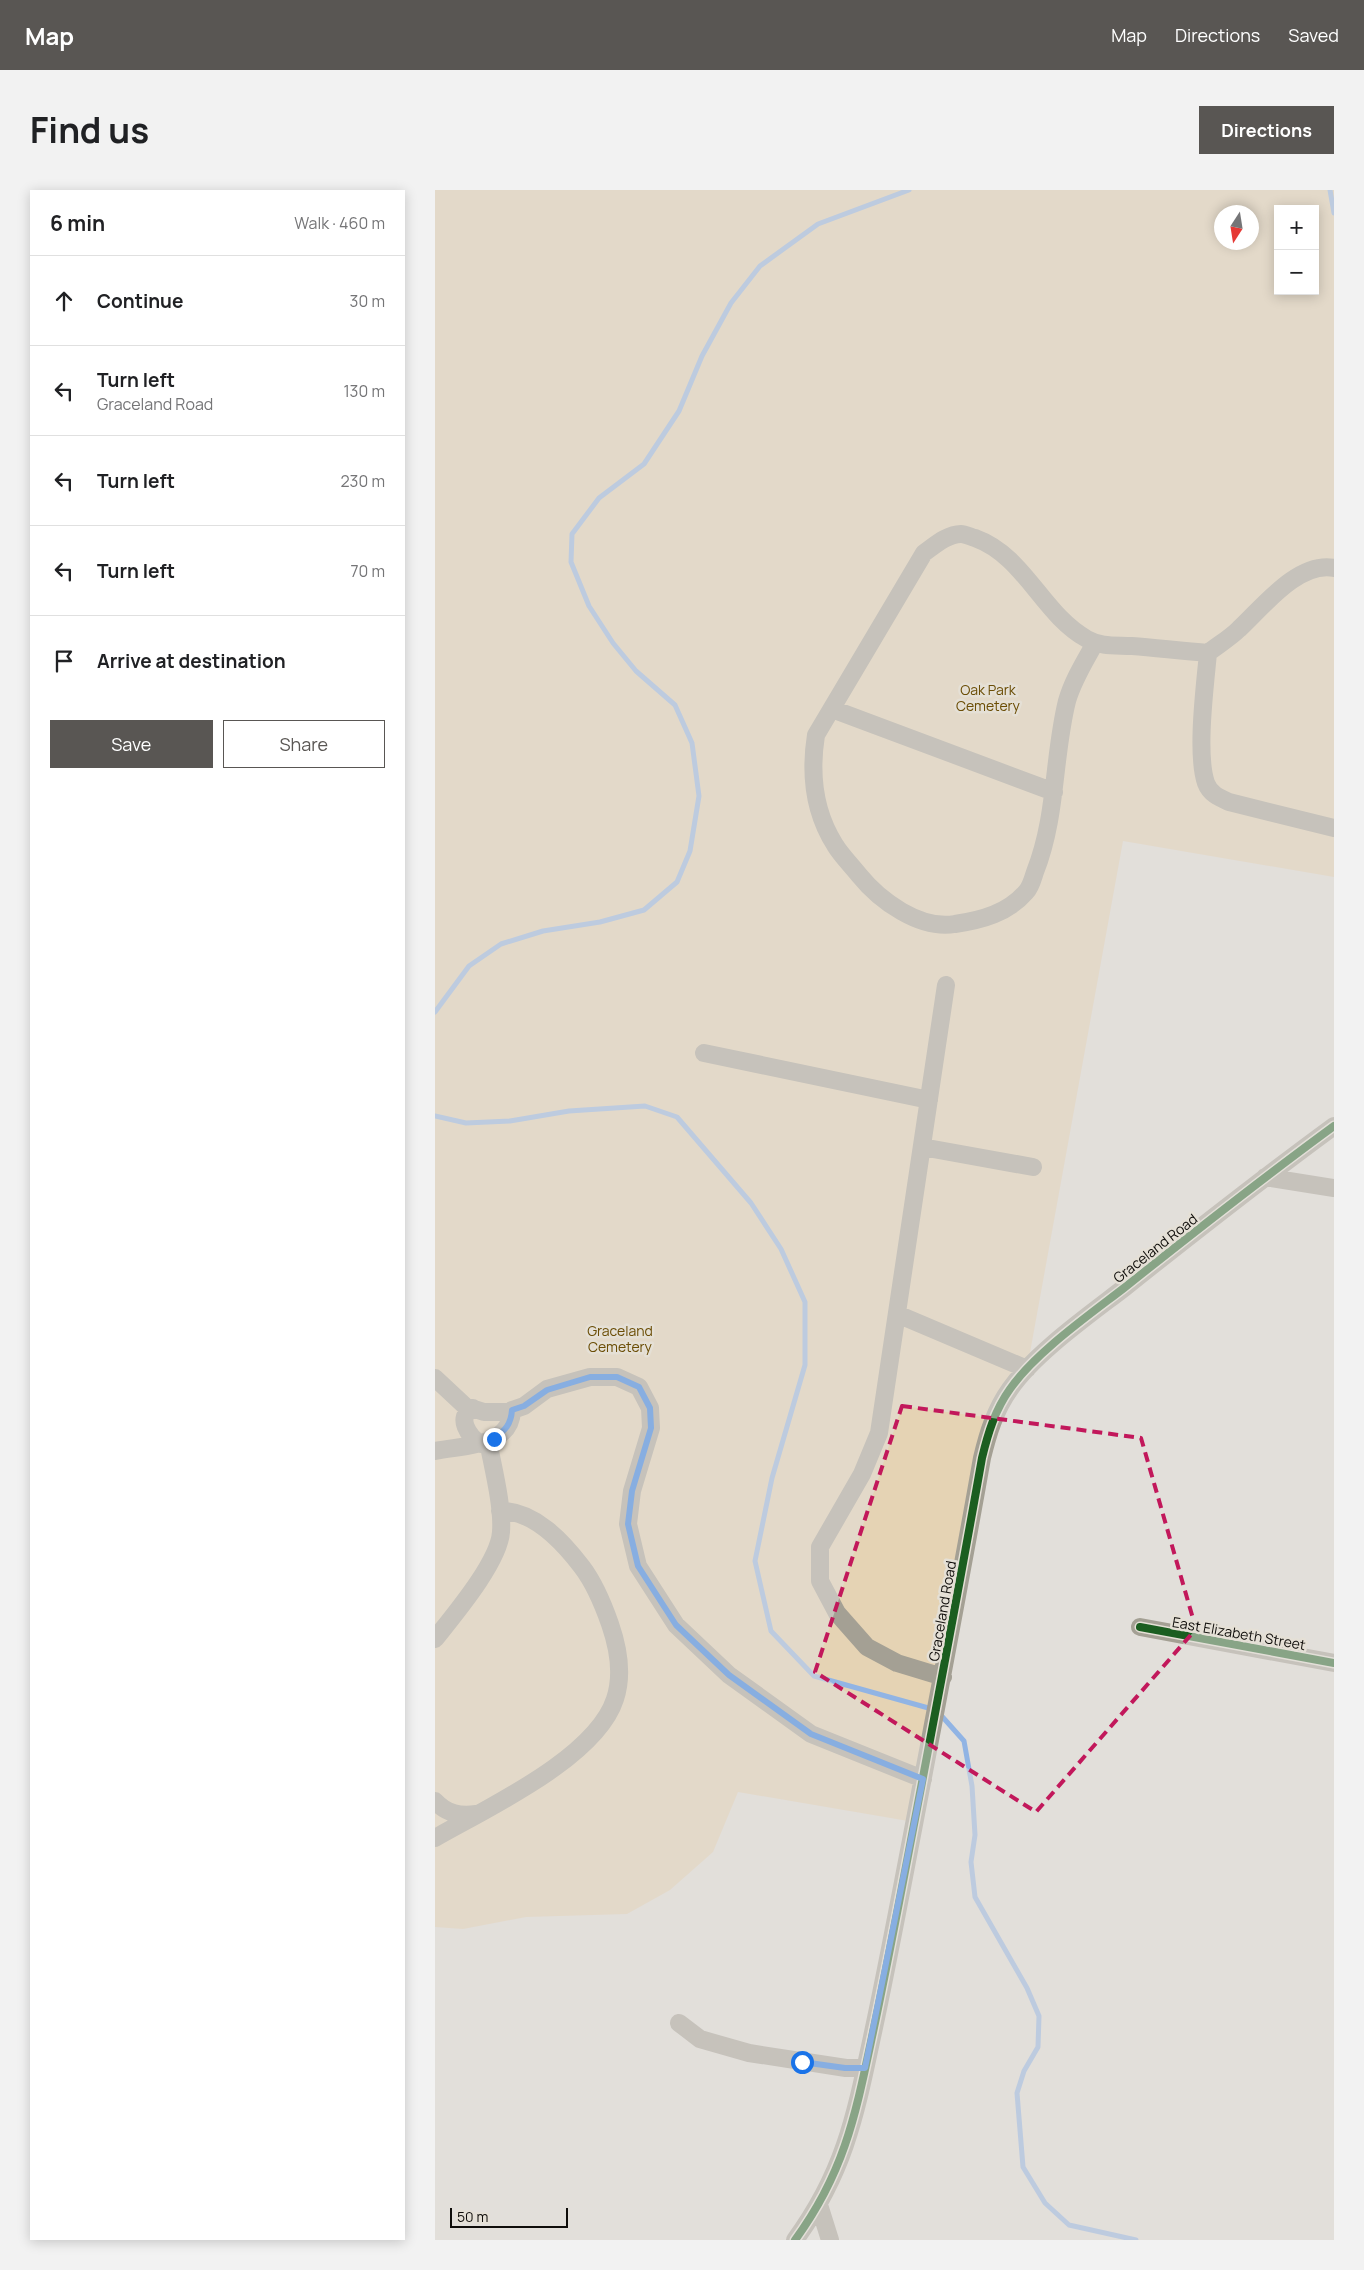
<!DOCTYPE html>
<meta charset="utf-8">
<style>
body{margin:0;font-family:Manrope,sans-serif;background:#f2f2f2;color:#202124}
.controls{position:absolute;right:15px;top:15px;display:grid;overflow:hidden;border-radius:0px;box-shadow:0 2px 12px #0003}
.controls button{width:45px;height:45px;display:grid;place-items:center;padding:0;border:0;border-bottom:1px solid #e0e0e0;background:#fff;color:#202124;font:25px sans-serif}
.compass{position:absolute;left:779px;top:15px;width:45px;height:45px;border-radius:50%;background:#fff;box-shadow:0 2px 12px #0003;rotate:192deg}
.scale{position:absolute;left:15px;bottom:12px;width:118px;box-sizing:border-box;padding-left:5px;border:2px solid #0f0d0a;border-top:0;font-size:14px;line-height:18px;white-space:nowrap;color:#0f0d0a;-webkit-text-stroke:4px #e5e0d6;paint-order:stroke}
.stop{position:absolute;width:15px;height:15px;margin:-11px;border:4px solid #1a73e8;border-radius:50%;background:#fff}
.stop.end{background:#1a73e8;border-color:#fff;box-shadow:0 1px 5px #0008}
.list{margin:0;padding:0;list-style:none}
h2{display:flex;justify-content:space-between;align-items:center;height:65px;margin:0;padding:0 20px;font-size:21px}
h2 small{font-size:16px;font-weight:400;color:#757577}
.list li{display:grid;grid-template-columns:32px 1fr auto;gap:15px;align-items:center;box-sizing:border-box;height:90px;padding:0 20px;border-top:1px solid #e0e0e0}
.list b{display:block;font-size:19px;white-space:nowrap}
.list p{margin:0;font-size:16px;white-space:nowrap;color:#757577}
.list em{font-size:16px;font-style:normal;color:#757577}
.actions{display:flex;gap:10px;padding:15px 20px}
.actions a{flex:1;padding:11px 0;border:1px solid #595653;border-radius:0px;text-align:center;font-size:18px;color:#595653}
.actions .main{background:#595653;color:#fff}
.icon{flex:none;width:28px;height:28px;fill:none;stroke:currentColor;stroke-width:2;stroke-linecap:round;stroke-linejoin:round}
.map{position:relative;flex:none;width:899px;height:2050px;overflow:hidden;border-radius:0px}
header{display:flex;align-items:center;gap:30px;box-sizing:border-box;height:70px;padding:0 25px;background:#595653;color:#fff}
header strong{font-size:24px}
nav{display:flex;gap:28px;margin-inline-start:auto;font-size:18px}
.intro{display:flex;align-items:center;justify-content:space-between;box-sizing:border-box;height:120px;padding:0 30px}
h1{margin:0;font-size:35px}
.button{padding:12px 22px;border-radius:0px;background:#595653;color:#fff;font-size:18px;font-weight:700}
main{display:flex;gap:30px;padding:0 30px}
aside{flex:1;background:#fff;border-radius:0px;box-shadow:0 2px 12px #0003}
.map>svg:first-child{display:block}
.green{fill:#e5d3b4;fill-rule:evenodd}
.lines{fill:none;stroke-linecap:round;stroke-linejoin:round}
.stream{stroke:#91b4e4;stroke-width:5}
.minor{stroke:#a4a094;stroke-width:18}
.cycleway-casing{stroke:#e5e0d6;stroke-width:11}
.cycleway{stroke:#1b5e20;stroke-width:8}
.route{stroke:#1a73e8;stroke-width:6}
.marked{fill:none;stroke:#c2185b;stroke-width:4;stroke-dasharray:10 6;stroke-linejoin:round}
.labels{text-anchor:middle;dominant-baseline:central;stroke-width:5;stroke-linejoin:round;paint-order:stroke}
.park-label{font-size:14px;fill:#6b4d05;stroke:#e5e0d6}
.street-label{font-size:14px;fill:#0f0d0a;stroke:#e5e0d6}
</style>
<header>
<strong>Map</strong>
<nav><a>Map</a><a>Directions</a><a>Saved</a></nav>
</header>
<div class="intro"><h1>Find us</h1><a class="button">Directions</a></div>
<main>
<aside>
<h2>6 min<small>Walk · 460 m</small></h2>
<ul class="list">
<li><svg class="icon" aria-label="ahead" viewBox="0 0 24 24"><path d="M12 20V5M6 11l6-6 6 6"/></svg><div><b>Continue</b></div><em>30 m</em></li>
<li><svg class="icon" aria-label="left" viewBox="0 0 24 24"><path d="M17 20v-9H6M10 6l-5 5 5 5"/></svg><div><b>Turn left</b><p>Graceland Road</p></div><em>130 m</em></li>
<li><svg class="icon" aria-label="left" viewBox="0 0 24 24"><path d="M17 20v-9H6M10 6l-5 5 5 5"/></svg><div><b>Turn left</b></div><em>230 m</em></li>
<li><svg class="icon" aria-label="left" viewBox="0 0 24 24"><path d="M17 20v-9H6M10 6l-5 5 5 5"/></svg><div><b>Turn left</b></div><em>70 m</em></li>
<li><svg class="icon" aria-label="arrive" viewBox="0 0 24 24"><path d="M6 21V4h12l-3 4 3 4H6"/></svg><div><b>Arrive at destination</b></div></li>
</ul>
<div class="actions"><a class="main">Save</a><a>Share</a></div>
</aside>
<div class="map">
<svg width="899" height="2050" viewBox="0 0 899 2050">
<rect width="100%" height="100%" fill="#e2dfda"/>
<path class="green" d="M0 0H899V687L688 651 592 1179 562 1220 479 1632 303 1602 278 1662 235 1700 192 1724 91 1727 28 1739 0 1737ZM843 19H880V101H843ZM786 22H816V52H786Z"/>
<g class="lines">
<path class="stream" d="M895 0 899 23
M0 822 34 776 66 754 108 741 165 732 209 720 242 692 255 661 264 606 257 553 240 515 201 481 178 453 154 416 136 372 137 344 164 308 209 274 244 221 267 166 296 113 325 76 383 34 474 0
M0 926 31 933 75 931 134 921 210 916 242 927 316 1013 346 1059 370 1112V1175L337 1288 320 1371 336 1441 379 1486 497 1519
M504 1523 529 1551 537 1596 540 1645 536 1672 540 1707 592 1798 604 1826 603 1857 589 1881 582 1903 588 1977 610 2013 634 2035 701 2050"/>
<path class="minor" d="M899 378C863 371 827 418 804 439 795 448 783 455 773 463 770 496 761 564 771 593 775 604 785 608 794 612L899 638
M660 453C650 471 638 490 632 511 618 567 622 627 600 682 598 688 596 697 591 702 573 723 547 730 520 734 485 740 445 711 424 685 416 675 406 665 400 655 379 622 375 583 381 545L489 363C499 356 512 344 526 344 530 344 536 347 540 348 590 366 607 424 652 449 666 457 681 455 697 456 722 458 747 461 773 463
M397 519 619 602
M269 863 494 910
M487 957 598 977
M830 987 899 998
M462 1124 592 1179
M0 1188 30 1216 49 1222H72L89 1216 112 1199 155 1187H182L204 1197 215 1218 216 1238 197 1301 193 1334 203 1376 241 1435 294 1485 376 1544 488 1589
M38 1218C20 1227 34 1247 46 1254
M0 1261C27 1255 76 1258 77 1220
M705 1437 899 1473
M0 1449C19 1425 64 1372 66 1342 68 1316 58 1278 53 1251
M508 1487 462 1473 432 1457 402 1423 385 1391V1357L427 1284 444 1243 511 795
M0 1611C12 1624 25 1626 41 1624
M0 1648C52 1618 161 1568 180 1509 188 1485 183 1457 175 1434 168 1414 160 1394 147 1377 128 1352 99 1320 65 1321
M244 1833 265 1849 314 1863 411 1878H430
M384 2015 395 2050
M360 2050C409 1983 420 1927 437 1847 448 1796 458 1744 468 1692 495 1551 522 1410 547 1268 553 1243 560 1220 575 1199 600 1163 654 1125 689 1098 758 1043 828 988 899 936"/>
<g class="cycleway-casing">
<path id="cycleway" d="M705 1437 899 1473
M360 2050C409 1983 420 1927 437 1847 448 1796 458 1744 468 1692 495 1551 522 1410 547 1268 553 1243 560 1220 575 1199 600 1163 654 1125 689 1098 758 1043 828 988 899 936"/>
</g>
<use href="#cycleway" class="cycleway"/>
</g>
<g class="lines">
<path class="route" d="M59 1249C70 1240 76 1235 77 1220L89 1216 112 1200 155 1187H182L204 1197 215 1218 216 1238 197 1301 193 1334 203 1376 241 1435 294 1485 376 1544 488 1589 430 1878H410L367 1872"/>
</g>
<path d="M0 0H899V2050H0ZM467 1216 706 1248 761 1439 601 1622 380 1482Z" fill="#e2dfda" fill-opacity=".55" fill-rule="evenodd"/>
<path class="marked" d="M467 1216 706 1248 761 1439 601 1622 380 1482Z"/>
<g class="labels">
<g class="park-label">
<text x="553" y="499">Oak Park<tspan x="553" dy="16">Cemetery</tspan></text>
<text x="185" y="1140">Graceland<tspan x="185" dy="16">Cemetery</tspan></text>
</g>
<g class="street-label">
<text transform="translate(720 1058) rotate(-38)">Graceland Road</text>
<text transform="translate(507 1421) rotate(-80)">Graceland Road</text>
<text transform="translate(804 1443) rotate(10)">East Elizabeth Street</text>
</g>
</g>
</svg>
<div class="controls">
<button>+</button>
<button>−</button>
</div>
<svg class="compass" viewBox="-18 -18 36 36"><path d="M0-13l5 13h-10z" fill="#e53935"/><path d="M0 13l5-13h-10z" fill="#757577"/></svg>
<div class="scale">50 m</div>
<div class="stop" style="left:367px;top:1872px"></div>
<div class="stop end" style="left:59px;top:1249px"></div>
</div>
</main>
